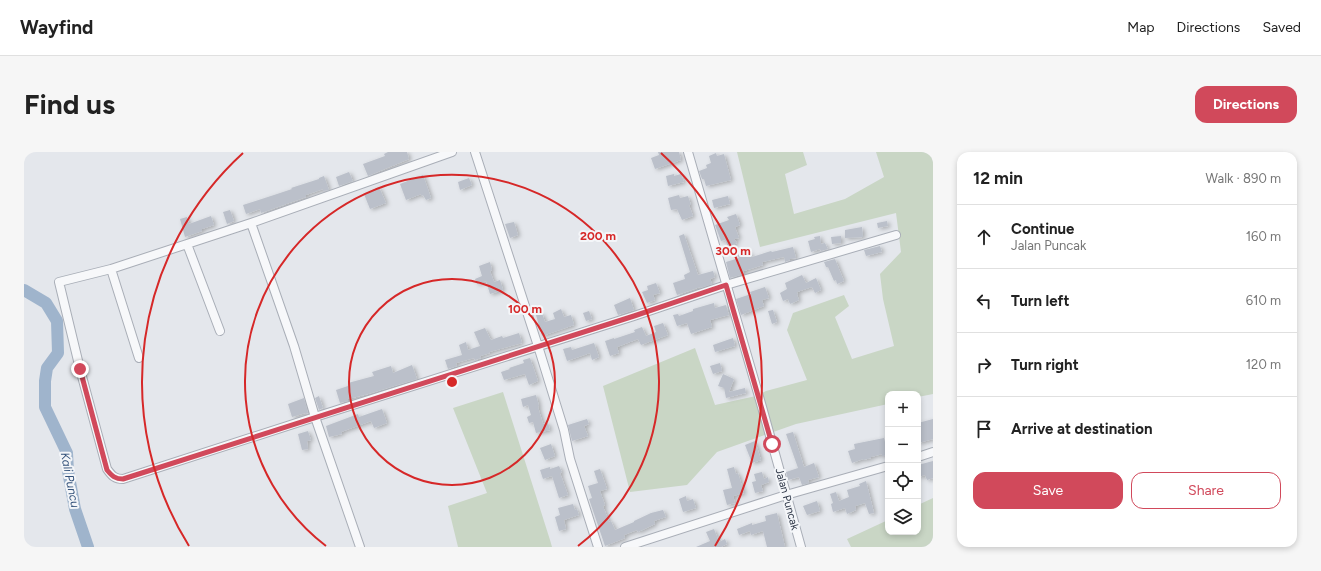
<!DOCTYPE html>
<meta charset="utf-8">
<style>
body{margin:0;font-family:Figtree,sans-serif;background:#f6f6f6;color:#222}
.controls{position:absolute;right:12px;bottom:12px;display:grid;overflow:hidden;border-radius:8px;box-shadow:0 2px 6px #0003}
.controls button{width:36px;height:36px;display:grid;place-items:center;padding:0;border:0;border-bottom:1px solid #e0e0e0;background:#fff;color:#222;font:20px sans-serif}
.stop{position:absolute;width:12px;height:12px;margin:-9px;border:3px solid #d1495b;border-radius:50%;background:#fff}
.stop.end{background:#d1495b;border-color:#fff;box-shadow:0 1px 4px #0008}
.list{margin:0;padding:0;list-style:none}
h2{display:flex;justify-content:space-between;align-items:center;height:52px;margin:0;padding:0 16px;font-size:17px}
h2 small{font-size:13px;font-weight:400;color:#767676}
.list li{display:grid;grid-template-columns:26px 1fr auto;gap:12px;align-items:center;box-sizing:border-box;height:64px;padding:0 16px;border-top:1px solid #e0e0e0}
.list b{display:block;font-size:15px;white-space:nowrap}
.list p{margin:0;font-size:13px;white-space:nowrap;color:#767676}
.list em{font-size:13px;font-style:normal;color:#767676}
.actions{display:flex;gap:8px;padding:12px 16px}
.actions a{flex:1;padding:9px 0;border:1px solid #d1495b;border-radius:12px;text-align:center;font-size:14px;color:#d1495b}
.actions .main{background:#d1495b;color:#fff}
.icon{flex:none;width:22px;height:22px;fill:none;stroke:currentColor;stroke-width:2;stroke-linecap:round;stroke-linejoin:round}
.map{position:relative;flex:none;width:909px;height:395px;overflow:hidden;border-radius:12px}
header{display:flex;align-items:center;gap:24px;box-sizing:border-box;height:56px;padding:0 20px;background:#fff;border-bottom:1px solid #e0e0e0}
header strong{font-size:19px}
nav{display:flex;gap:22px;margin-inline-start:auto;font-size:14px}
.intro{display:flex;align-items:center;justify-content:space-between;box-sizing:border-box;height:96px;padding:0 24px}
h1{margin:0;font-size:28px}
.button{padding:10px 18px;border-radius:12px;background:#d1495b;color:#fff;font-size:14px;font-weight:700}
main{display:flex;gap:24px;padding:0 24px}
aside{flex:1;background:#fff;border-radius:12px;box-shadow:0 2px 6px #0003}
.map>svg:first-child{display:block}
.green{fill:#c9d6c5}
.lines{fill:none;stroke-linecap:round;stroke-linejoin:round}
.river{stroke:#9fb4cc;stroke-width:12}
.building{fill:#bbc0ca;filter:url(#shadow)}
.minor-casing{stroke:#a9aeb7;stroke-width:10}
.minor{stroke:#f7f8fa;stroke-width:8}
.route{stroke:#d1495b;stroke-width:5}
.ring{fill:none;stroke:#d62828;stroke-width:2}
.labels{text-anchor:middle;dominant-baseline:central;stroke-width:4;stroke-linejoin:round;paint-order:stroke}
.street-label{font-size:11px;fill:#2b3445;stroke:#f4f6f9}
.water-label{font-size:12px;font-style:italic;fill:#34527a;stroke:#f4f6f9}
.centre{fill:#d62828;stroke:#f4f6f9;stroke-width:2}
.ring-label{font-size:12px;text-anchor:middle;font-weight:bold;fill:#d62828;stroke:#f4f6f9;stroke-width:4;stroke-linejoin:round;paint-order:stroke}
</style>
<header>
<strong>Wayfind</strong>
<nav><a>Map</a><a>Directions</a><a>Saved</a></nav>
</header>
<div class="intro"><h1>Find us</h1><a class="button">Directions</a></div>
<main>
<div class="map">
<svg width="909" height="395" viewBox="0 0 909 395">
<defs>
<filter id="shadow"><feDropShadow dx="2.5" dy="1.5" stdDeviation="2" flood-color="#0004"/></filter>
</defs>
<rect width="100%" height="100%" fill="#e4e7ec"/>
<path class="green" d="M713 0H779L783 13 761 22 770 62 821 47 860 25 852 0H909V242L894 245V242H864V252L772 272 693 300 663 333 606 340 579 234 671 196 691 253 732 244 742 239 783 228 763 178 769 161 820 143 825 154 811 165 828 207 870 194 859 147 856 122 877 100 872 61 736 95Z
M479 240 526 388 528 395H434L424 354 463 341 429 256Z
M909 346V395H827L823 387 864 368V380H894V353Z"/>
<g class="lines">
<path class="river" d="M0 138 22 151 33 169 34 201 23 216 21 229V255L43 301 44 319 51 357 64 395"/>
</g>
<path class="building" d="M364 0H383L385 7 344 24 339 12 361 4 360 2Z
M634 0H655L657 8 631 17 627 6 635 3Z
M692 1 693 4 700 2 707 28 682 34 680 27H678L675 19 683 16 682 13 687 11 685 4Z
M325 20 329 29 315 34 312 25Z
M650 22V24L657 22 660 30 644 34 642 24Z
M399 23 407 46 402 48 399 43 397 44V42L382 48 376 32Z
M300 24 305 38 299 39V37L282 43V45L237 61 236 57 222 62 219 53 250 43 268 37 267 36 295 27V26Z
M445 26 448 33 436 38 434 30Z
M355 35 362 51 346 57 340 42Z
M655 43 656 46 664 44 667 53H665L669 64 658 68 653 57 647 58 644 46Z
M704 44 706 52 690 56 688 48Z
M206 58 210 69 203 72 199 60Z
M712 62 716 73 711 75 715 86 710 87 713 91 704 95 701 88 697 89 691 73 705 68 703 65Z
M187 64 190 73 178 77V79L161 85 156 67 163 65 165 72Z
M863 69 864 74 854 76 853 71Z
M490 70 494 83 486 86 481 72Z
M838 75 839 85 821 86V78Z
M660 82 674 123 689 119 691 125 686 127 688 132 676 136V135L653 143 649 131 661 127 660 123 666 120 655 84Z
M796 84 797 92 801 91 804 97 797 99 796 97 787 100 784 89 791 87 790 85Z
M817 84V91L808 92 807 85Z
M856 94 858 100 842 104 840 98Z
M769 95 772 106 766 107V108L761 110 760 105 738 110 739 113 720 119V122L706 126 702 110 715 106 713 103 725 99 727 105H728L747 99 748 100Z
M811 107 820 129 813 132 812 128 810 129 804 115H802L800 110Z
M466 110 468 118 466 119 470 130 476 128 479 138 466 142 462 129 453 132 451 127 458 124 455 114Z
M778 123 782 131 792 126 797 138 791 141 788 135 773 140 774 143H773L775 148 766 152 764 147 759 149 756 141 763 137 761 131Z
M632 131 636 141 629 143 631 148 623 151 618 140 624 138 623 134Z
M741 135 745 146 738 148 740 154 717 163 712 147 727 142 726 140Z
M606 146 610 158 594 163 590 153Z
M690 151 691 156 702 153 705 163 686 168 688 175 667 182 663 171 653 174 649 163 654 162 655 164 669 159V157Z
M537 157 540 165 547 163 550 173 518 184 512 163 518 161 521 170 531 167 529 161Z
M749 158 753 170 748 172 744 159Z
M565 159 568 167 562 169 559 161Z
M639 171 644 183 617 193 614 187 593 195 595 201 586 204 581 189 590 186V187L611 180 610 178 618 175 622 184 632 180 630 174Z
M461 176 467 188 478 184 479 186 495 181 498 191 465 200 466 201 456 204 457 206 451 208 450 206 432 211 433 214 424 217 421 208 438 203 435 193 442 190 444 198 456 194 450 180Z
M709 186 711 194 691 200 689 193Z
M570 191 575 205 568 208 566 201 543 209 539 197 547 195 548 198Z
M506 206 514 229 505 233 501 222 480 228 477 220 486 217 485 216 500 211 499 208Z
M696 211 698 219 689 222 686 214Z
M388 213 393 227 344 242 324 247V249L316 251 312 238 324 234V231L350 224 348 220 367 214 369 221Z
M699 222 710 227 705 240 721 236 722 241 702 246 700 236 694 234Z
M512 243 515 254 514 255 519 272 524 271 526 278 512 281 509 270 505 271 503 265 507 263 504 253 499 255 497 247Z
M295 244 299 256 295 258 291 246Z
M280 246 284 261 281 262V261L268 265 264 252Z
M358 257 363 271 350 276 347 269 317 280 318 282 305 285 302 274 334 262 335 265Z
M563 267 565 272 560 274 564 284 548 289 544 273Z
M909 267V287L894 291V271Z
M284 279 287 288 283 289 284 297 278 298 274 282Z
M769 280 780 315 790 311 795 325 784 328 785 331 778 333 775 325 764 328 762 320 774 316 762 282Z
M860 286 864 303 858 304V302L847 305V306L839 308V307L828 311 824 299 831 297 830 292Z
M731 289 737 308 728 311 721 293Z
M527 292 531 304 521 308 516 296Z
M909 309V326L903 328 901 323 894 325V313Z
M535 314 538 320 536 321 544 343 535 346 528 324 519 327 516 318 526 315V317Z
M710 315 712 322 714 321 720 341 709 344 711 351 703 353 699 338 708 336 703 317Z
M576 317 583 337 576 339 581 353 579 354 585 370 587 369 591 378 610 370V369L627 361 639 358 642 365 630 369 631 372 614 380 613 378 600 383 601 386 581 394 565 347 568 346 564 334 574 331 570 319Z
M738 320 740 327 744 325 745 330 737 333 739 339 731 341 728 330 732 329 730 322Z
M842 329 850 361 845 362 841 351 831 354 832 358 823 362 821 356 809 360 807 352 809 351 806 342 812 340 815 349 825 345 823 338 836 334 835 332Z
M662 344 663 349 669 347 672 356 659 360 655 347Z
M793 349 796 359 783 363 779 354Z
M549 352 551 358 553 357 555 363 540 368 542 377 535 379 531 365 536 363 534 356Z
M753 361 761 395H743L739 379 727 383 726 379 715 383 713 377 728 371V373L742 369 741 364Z
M690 377 695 390 701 387 703 392 697 395H672L686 389 682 380Z"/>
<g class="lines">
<g class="minor-casing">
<path id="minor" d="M428 0 227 71 87 117 35 130 56 217 83 317C88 324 91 327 99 327L291 265 610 164 702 133 872 83
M451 0 514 194 540 278 546 307 574 395
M664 0 738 255 777 395
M227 71 270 194 291 265 336 395
M163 92 196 179
M87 117 115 206
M894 305 909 300
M601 395 762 343 864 314"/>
</g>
<use href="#minor" class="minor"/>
</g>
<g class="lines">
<path class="route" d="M56 217 83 318C88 324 91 327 99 327L610 164 702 133 748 292"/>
</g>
<g class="ring">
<circle cx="428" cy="230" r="103"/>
<path d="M302 394A207 207 0 1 1 554 394"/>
<path d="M165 394A310 310 0 0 1 219 1M637 1A310 310 0 0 1 691 394"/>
</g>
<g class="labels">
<g class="street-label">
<text transform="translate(763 347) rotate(75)">Jalan Puncak</text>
</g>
<g class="water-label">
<text transform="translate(46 328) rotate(79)">Kali Puncu</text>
</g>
</g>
<circle cx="428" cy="230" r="6" class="centre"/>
<g class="ring-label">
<text x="574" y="88">200 m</text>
<text x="709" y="103">300 m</text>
<text x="501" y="161">100 m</text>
</g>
</svg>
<div class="controls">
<button>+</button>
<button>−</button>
<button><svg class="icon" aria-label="locate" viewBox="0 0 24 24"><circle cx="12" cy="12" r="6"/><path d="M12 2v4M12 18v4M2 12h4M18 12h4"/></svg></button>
<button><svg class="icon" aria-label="layers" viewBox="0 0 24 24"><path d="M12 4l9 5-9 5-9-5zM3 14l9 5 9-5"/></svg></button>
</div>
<div class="stop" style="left:748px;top:292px"></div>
<div class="stop end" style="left:56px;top:217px"></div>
</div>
<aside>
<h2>12 min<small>Walk · 890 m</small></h2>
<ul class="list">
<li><svg class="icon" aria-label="ahead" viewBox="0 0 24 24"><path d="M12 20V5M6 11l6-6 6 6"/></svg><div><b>Continue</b><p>Jalan Puncak</p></div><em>160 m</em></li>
<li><svg class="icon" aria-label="left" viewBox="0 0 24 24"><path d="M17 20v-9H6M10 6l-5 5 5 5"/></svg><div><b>Turn left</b></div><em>610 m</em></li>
<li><svg class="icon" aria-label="right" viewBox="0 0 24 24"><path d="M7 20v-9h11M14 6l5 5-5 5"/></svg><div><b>Turn right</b></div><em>120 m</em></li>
<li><svg class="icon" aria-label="arrive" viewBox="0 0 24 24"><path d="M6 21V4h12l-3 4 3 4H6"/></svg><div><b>Arrive at destination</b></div></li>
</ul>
<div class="actions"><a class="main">Save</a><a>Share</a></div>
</aside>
</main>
